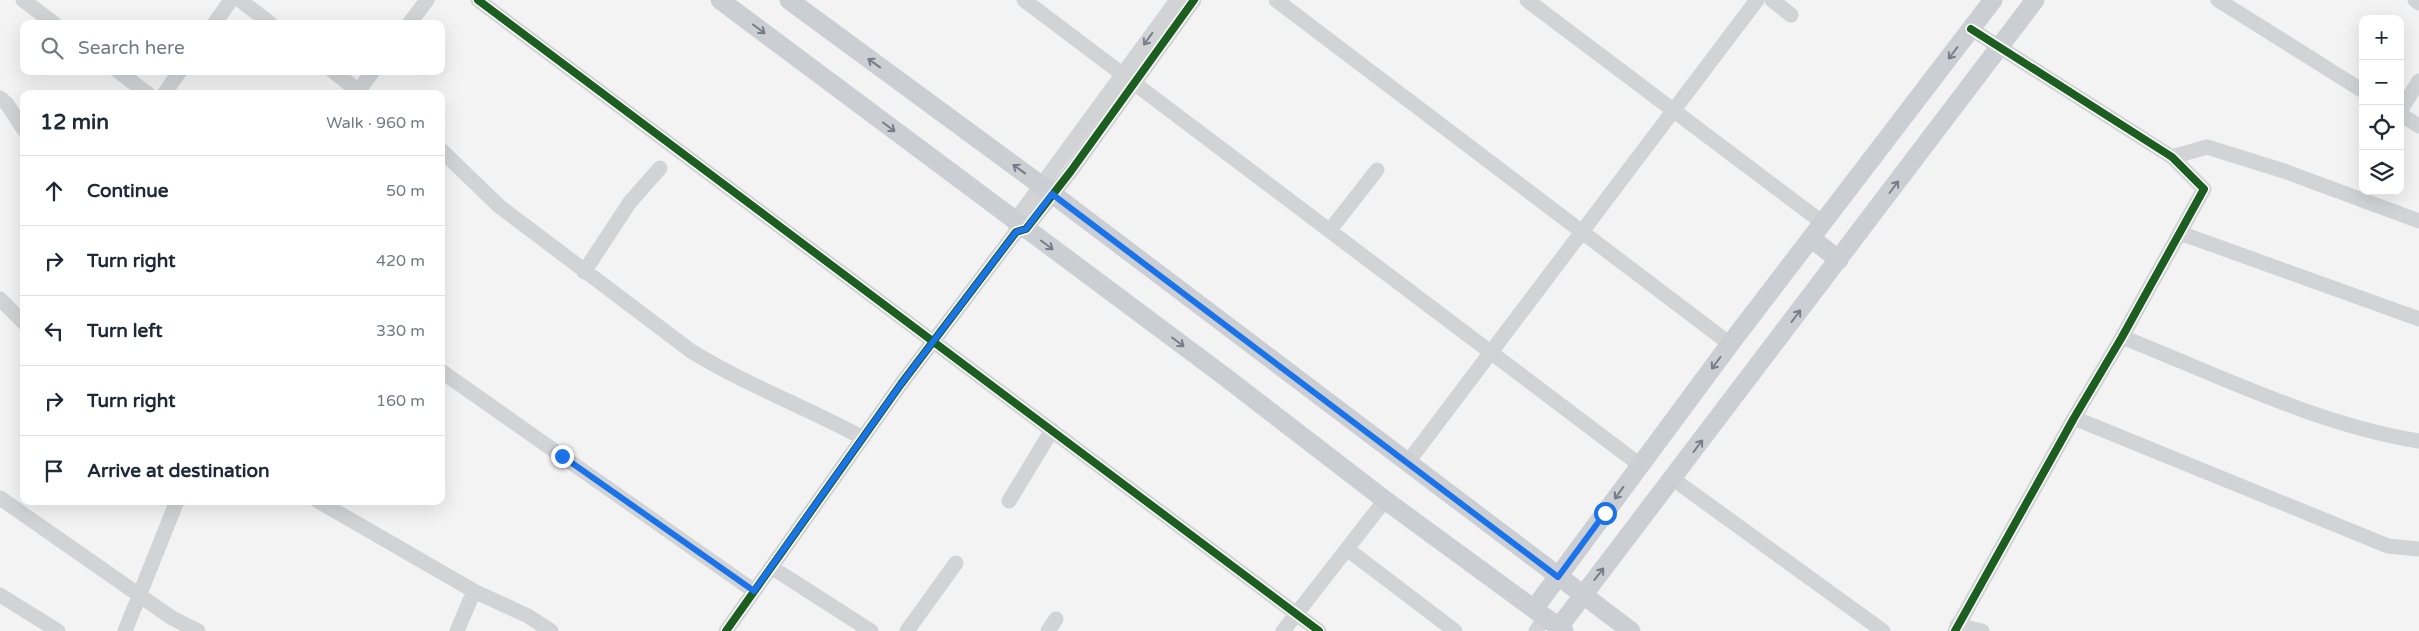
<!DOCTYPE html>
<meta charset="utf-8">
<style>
body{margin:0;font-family:"Varela Round",sans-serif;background:#f6f6f7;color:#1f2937}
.controls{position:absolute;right:15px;top:15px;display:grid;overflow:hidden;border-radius:10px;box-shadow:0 5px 20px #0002}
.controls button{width:45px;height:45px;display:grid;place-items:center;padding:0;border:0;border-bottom:1px solid #e0e1e3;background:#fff;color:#1f2937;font:25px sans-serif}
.stop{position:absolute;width:15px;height:15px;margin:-11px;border:4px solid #1a73e8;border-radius:50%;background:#fff}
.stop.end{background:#1a73e8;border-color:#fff;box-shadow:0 1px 5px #0008}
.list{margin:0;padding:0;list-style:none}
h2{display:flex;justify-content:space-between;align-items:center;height:65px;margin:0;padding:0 20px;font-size:21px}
h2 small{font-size:16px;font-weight:400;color:#747a83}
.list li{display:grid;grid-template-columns:32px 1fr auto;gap:15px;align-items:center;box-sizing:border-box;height:70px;padding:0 20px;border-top:1px solid #e0e1e3}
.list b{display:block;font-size:19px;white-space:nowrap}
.list em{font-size:16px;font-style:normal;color:#747a83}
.icon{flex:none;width:28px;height:28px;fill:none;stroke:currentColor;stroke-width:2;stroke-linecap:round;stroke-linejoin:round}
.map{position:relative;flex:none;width:2419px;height:631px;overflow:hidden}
.search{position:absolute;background:#fff;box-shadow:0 5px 20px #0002;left:20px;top:20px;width:425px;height:55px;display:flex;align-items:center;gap:12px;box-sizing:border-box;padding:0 18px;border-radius:10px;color:#747a83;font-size:19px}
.panel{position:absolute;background:#fff;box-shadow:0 5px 20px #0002;left:20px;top:90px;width:425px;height:415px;border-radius:10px}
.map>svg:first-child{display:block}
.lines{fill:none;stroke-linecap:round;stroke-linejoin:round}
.minor{stroke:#d1d3d5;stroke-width:15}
.major{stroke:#cbced3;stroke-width:19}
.cycleway-casing{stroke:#fff;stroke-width:11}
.cycleway{stroke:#1b5e20;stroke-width:8}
.oneway{stroke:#767d88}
.oneway2{stroke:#787e89}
.route{stroke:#1a73e8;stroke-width:6}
</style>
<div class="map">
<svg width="2419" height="631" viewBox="0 0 2419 631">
<rect width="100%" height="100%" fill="#f3f3f3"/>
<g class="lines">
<path class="minor" d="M23 0 55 24
M240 0 271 24
M478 0 1319 631
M1024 0 1640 465
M1276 0 1730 344
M1527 0 1823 223
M1772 0 1791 15
M2218 0 2363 91
M2415 0 2419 3
M214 24 231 0
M409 24 427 0
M118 71 148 94
M333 71 362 94
M164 94 180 71
M356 94 373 71
M0 98 7 104 24 130
M2400 111 2419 81
M2400 114 2419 126
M441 150 499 206 691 351C746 385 806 407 863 438
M2172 157 2207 147 2284 171 2419 221
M1330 230 1377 170
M1016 231 1015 221 1177 0
M2180 233 2419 319
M584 272 630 202 660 168
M0 299 24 323
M2122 337C2218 375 2318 425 2419 441
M441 371 754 591
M2074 418 2388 546 2419 549
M1408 462 1757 0
M1673 479 1883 631
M0 498 172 618 198 631
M318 501 474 591 528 616 551 631
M1009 501 1052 430
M1347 549 1455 631
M771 567 871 631
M0 595 58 631
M1957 625 1982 631
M125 631 177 501
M457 631 474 591
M726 631 901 384 1016 232 1026 229 1071 171 1194 0
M907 631 956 563
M1048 631 1056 619
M1283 631 1385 500
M1536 631 1545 617
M1955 631 2074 418 2122 337 2204 189 2172 157 1971 29"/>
<path class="major" d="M720 0 1224 376 1385 500 1564 631
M789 0 1042 186 1631 631
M1811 238 1839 260
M1534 609 1730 344 1993 0
M1559 627 2035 0"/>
<g class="cycleway-casing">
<path id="cycleway" d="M478 0 1319 631
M726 631 901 384 1016 232 1026 229 1071 171 1194 0
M1955 631 2074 418 2122 337 2204 189 2172 157 1971 29"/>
</g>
<use href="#cycleway" class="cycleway"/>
</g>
<defs><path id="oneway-shaft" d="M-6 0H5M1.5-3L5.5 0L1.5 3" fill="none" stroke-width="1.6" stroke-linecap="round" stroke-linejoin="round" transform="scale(1.25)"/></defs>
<g class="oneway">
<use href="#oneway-shaft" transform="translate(759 29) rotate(37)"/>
<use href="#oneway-shaft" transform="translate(1953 53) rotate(127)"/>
<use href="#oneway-shaft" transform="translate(874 63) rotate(-144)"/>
<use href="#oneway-shaft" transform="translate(889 127) rotate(37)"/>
<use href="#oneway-shaft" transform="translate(1019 169) rotate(-144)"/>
<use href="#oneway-shaft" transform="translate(1894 187) rotate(-53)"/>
<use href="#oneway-shaft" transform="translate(1047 245) rotate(37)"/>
<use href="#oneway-shaft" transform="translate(1796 316) rotate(-53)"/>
<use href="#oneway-shaft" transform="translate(1178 342) rotate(37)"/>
<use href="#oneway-shaft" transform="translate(1716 363) rotate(127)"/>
<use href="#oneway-shaft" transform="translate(1698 446) rotate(-53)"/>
<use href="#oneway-shaft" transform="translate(1619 493) rotate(126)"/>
<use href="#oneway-shaft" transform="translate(1599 574) rotate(-52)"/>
</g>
<use class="oneway2" href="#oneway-shaft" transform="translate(1148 39) rotate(126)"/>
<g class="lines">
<path class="route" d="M562 456 754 591 901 384 1016 232 1026 229 1052 194 1558 577 1605 513"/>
</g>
</svg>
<div class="controls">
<button>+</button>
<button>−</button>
<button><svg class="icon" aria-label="locate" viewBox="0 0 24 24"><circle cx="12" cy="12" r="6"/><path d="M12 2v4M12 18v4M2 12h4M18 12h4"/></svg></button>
<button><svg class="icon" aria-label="layers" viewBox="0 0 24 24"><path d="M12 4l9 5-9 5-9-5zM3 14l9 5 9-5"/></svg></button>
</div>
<div class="stop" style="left:1605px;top:513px"></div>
<div class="stop end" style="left:562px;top:456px"></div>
<div class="search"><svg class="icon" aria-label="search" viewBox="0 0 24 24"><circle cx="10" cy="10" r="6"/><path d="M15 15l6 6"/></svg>Search here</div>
<section class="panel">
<h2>12 min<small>Walk · 960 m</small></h2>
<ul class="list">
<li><svg class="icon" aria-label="ahead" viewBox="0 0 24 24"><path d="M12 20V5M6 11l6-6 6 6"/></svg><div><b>Continue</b></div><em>50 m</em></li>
<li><svg class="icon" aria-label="right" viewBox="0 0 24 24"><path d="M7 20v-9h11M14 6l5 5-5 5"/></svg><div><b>Turn right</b></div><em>420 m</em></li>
<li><svg class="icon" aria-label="left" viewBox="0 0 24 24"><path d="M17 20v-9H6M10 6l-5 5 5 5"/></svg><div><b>Turn left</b></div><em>330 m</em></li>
<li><svg class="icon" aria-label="right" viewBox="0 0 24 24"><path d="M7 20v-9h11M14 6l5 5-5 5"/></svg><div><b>Turn right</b></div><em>160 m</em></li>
<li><svg class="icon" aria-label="arrive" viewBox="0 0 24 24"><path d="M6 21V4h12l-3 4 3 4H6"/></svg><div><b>Arrive at destination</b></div></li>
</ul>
</section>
</div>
